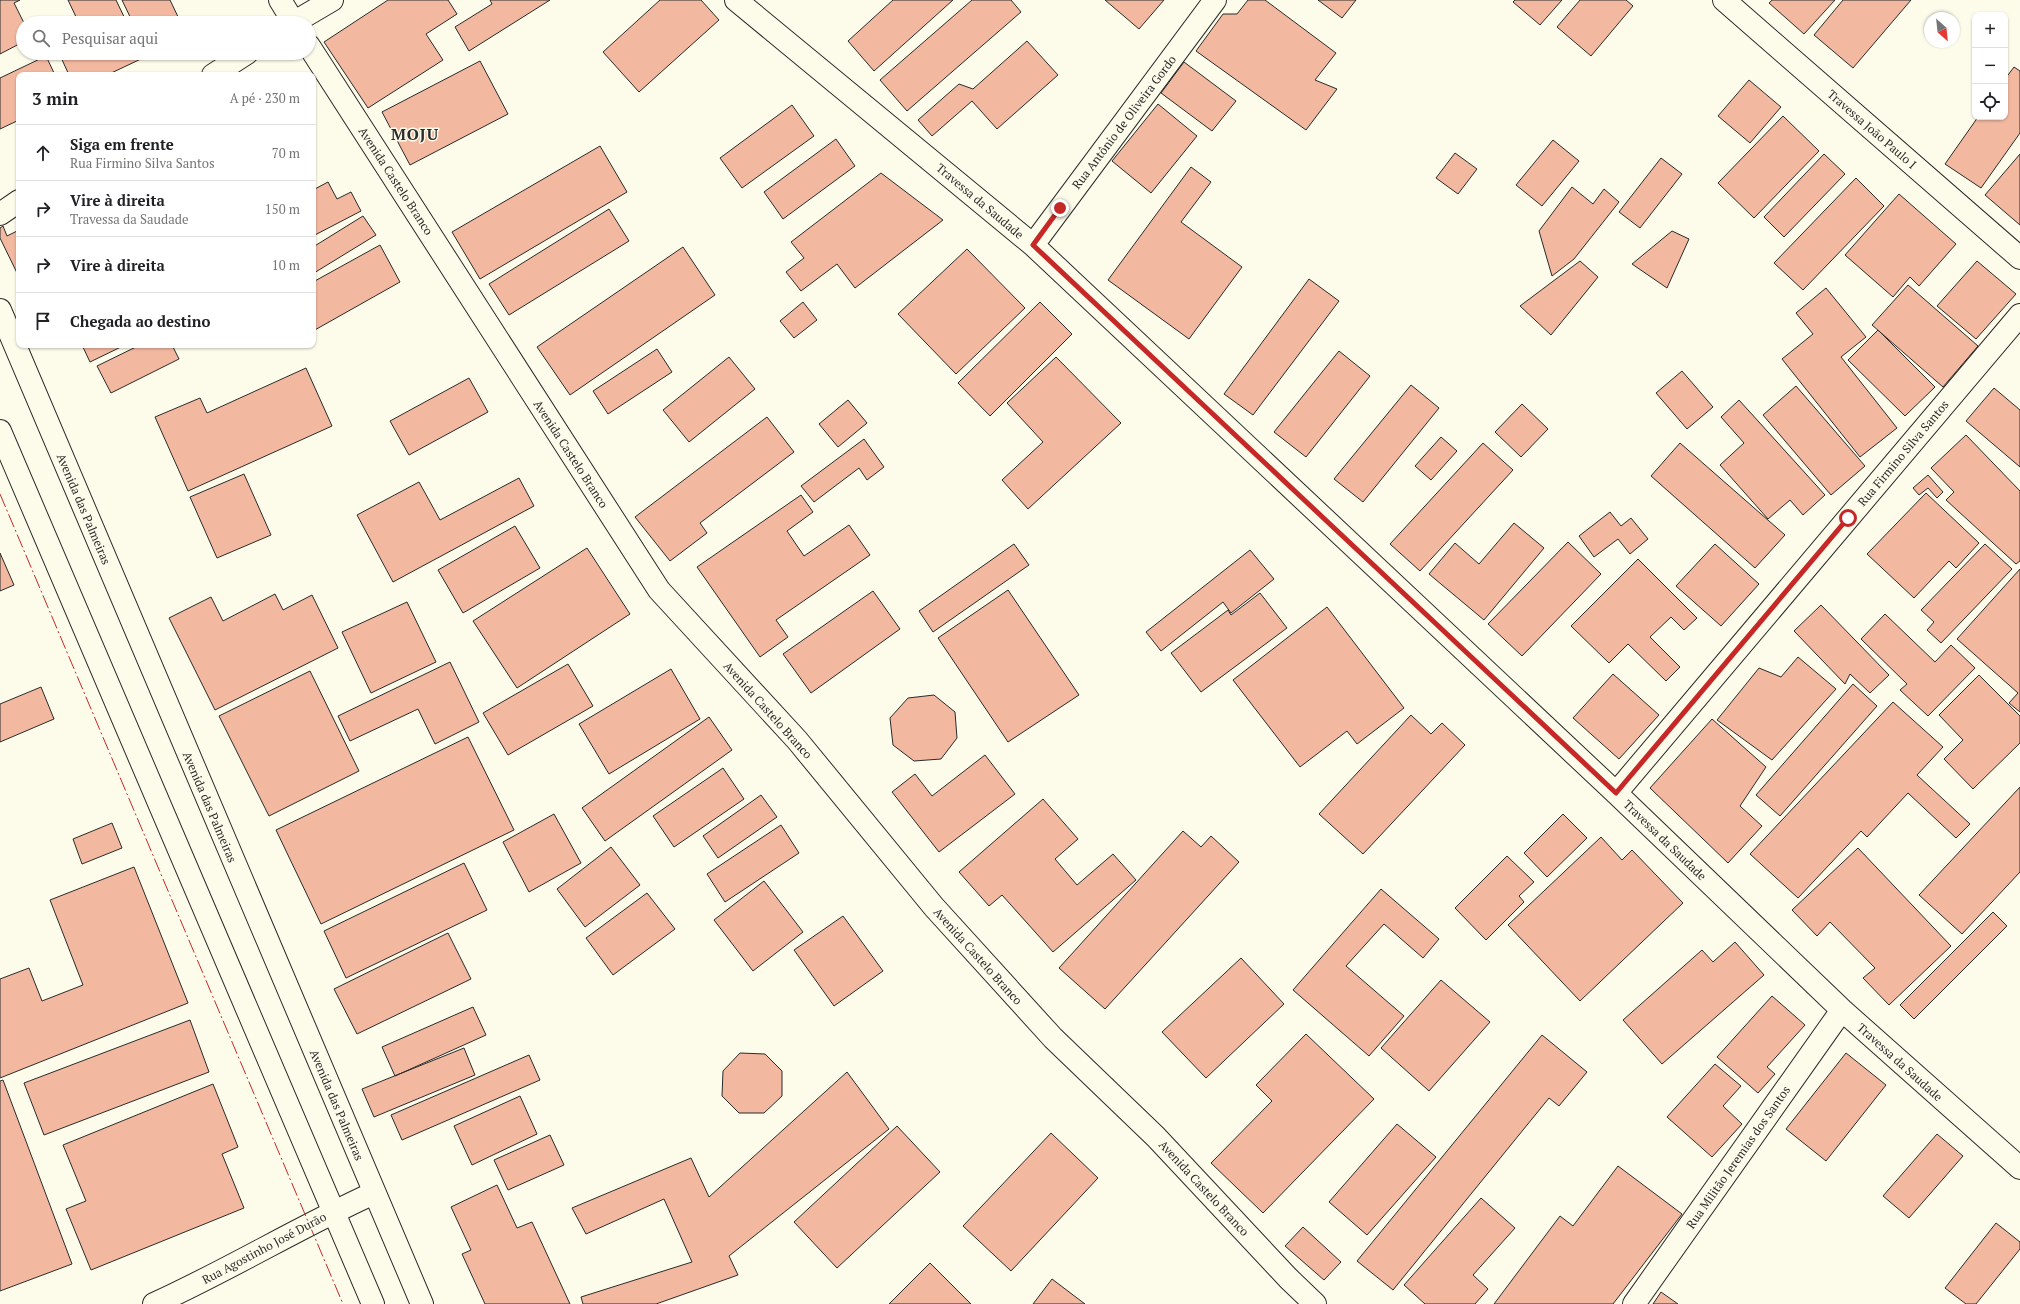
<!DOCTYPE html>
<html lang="pt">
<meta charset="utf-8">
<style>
body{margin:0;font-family:"PT Serif",serif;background:#f6f6f6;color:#202124}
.controls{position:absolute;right:12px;top:12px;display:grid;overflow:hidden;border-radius:8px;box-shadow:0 1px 3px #0004}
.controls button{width:36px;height:36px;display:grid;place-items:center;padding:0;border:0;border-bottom:1px solid #e0e0e0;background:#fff;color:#202124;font:20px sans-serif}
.compass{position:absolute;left:1924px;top:12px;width:36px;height:36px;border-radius:50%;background:#fff;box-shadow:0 1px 3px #0004;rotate:153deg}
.stop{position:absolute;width:12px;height:12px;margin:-9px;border:3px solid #c62828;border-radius:50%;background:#fff}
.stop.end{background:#c62828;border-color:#fff;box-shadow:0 1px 4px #0008}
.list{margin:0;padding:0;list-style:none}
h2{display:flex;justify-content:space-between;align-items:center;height:52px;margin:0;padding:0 16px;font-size:17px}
h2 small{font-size:13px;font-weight:400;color:#757577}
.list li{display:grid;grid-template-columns:26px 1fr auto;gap:12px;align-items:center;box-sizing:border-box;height:56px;padding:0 16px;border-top:1px solid #e0e0e0}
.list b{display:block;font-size:15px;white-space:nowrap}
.list p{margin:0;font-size:13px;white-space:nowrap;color:#757577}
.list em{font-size:13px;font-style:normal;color:#757577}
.icon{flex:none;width:22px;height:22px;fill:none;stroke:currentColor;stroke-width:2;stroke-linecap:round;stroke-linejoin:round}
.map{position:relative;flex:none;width:2020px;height:1304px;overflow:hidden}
.search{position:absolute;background:#fff;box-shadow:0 1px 3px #0004;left:16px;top:16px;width:300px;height:44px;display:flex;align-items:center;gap:10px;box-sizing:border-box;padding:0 14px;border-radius:22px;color:#757577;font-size:15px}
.panel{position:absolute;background:#fff;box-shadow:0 1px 3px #0004;left:16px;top:72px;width:300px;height:276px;border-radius:8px}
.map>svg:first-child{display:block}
.building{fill:#f2b8a0;stroke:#2b2b2b}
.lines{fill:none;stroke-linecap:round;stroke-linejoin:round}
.minor-casing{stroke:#2b2b2b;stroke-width:24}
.major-casing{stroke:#2b2b2b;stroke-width:24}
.minor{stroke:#fdfbea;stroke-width:22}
.major{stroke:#fdfbea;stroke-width:22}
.power{stroke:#c62828;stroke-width:1;stroke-dasharray:14 3 2 3;stroke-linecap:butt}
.route{stroke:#c62828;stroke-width:5}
.labels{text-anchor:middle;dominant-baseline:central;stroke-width:3;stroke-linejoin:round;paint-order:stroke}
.street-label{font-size:12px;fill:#2b2b2b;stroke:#fdfbea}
.district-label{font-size:16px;font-weight:bold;letter-spacing:1px;fill:#2b2b2b;stroke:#fdfbea}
</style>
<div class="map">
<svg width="2020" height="1304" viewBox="0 0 2020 1304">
<rect width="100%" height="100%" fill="#fdfbea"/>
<path class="building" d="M0 0H20L14 3 24 23 23 42 0 54Z
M68 0H116L127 23H68L77 19Z
M122 0H170L181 23H133Z
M388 0H448L457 14 426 34 443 60 368 108 324 42Z
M490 0H550L469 51 455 27 492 4Z
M660 0H701L719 20 639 92 603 52Z
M893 0H953L874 71 848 41Z
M972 0H1011L1021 12 907 111 880 80Z
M1105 0H1164L1139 29Z
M1248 0H1265L1336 53 1315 80 1337 89 1306 130 1196 51 1223 14H1237Z
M1318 0H1356L1342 18Z
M1515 0H1562L1540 25 1513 2Z
M1580 0H1626L1633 6 1591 56 1557 27Z
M1772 0H1835L1804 34 1769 3Z
M1843 0H1911L1853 68 1814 35Z
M1027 41 1058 75 997 129 972 101 932 136 918 120 959 84 973 89Z
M59 53H141L143 58 107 75H69Z
M46 56 55 75H19V120L0 129V78Z
M480 61 508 114 410 165 382 112Z
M1184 62 1236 101 1212 131 1161 93Z
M2014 67 2020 71V133L1981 188 1945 164 1978 117H2005V79Z
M1749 80 1781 107 1750 143 1718 116Z
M1158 104 1197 136 1151 193 1112 161Z
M792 105 814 136 742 188 720 158Z
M1783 116 1819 151 1754 218 1718 183Z
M836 139 855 166 783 219 764 192Z
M1553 140 1579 161 1542 206 1516 185Z
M600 146 627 192 480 279 452 232Z
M1455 153 1477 169 1458 194 1436 178Z
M1824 154 1845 174 1784 237 1764 217Z
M2020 154V225L1985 195Z
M1661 158 1682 174 1640 228 1619 212Z
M1191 167 1211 182 1181 222 1242 267 1189 339 1108 280Z
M881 173 943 220 855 288 837 264 801 291 786 272 804 258 791 242Z
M1856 178 1884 206 1803 290 1774 263Z
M328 182 337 199 351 192 361 211 313 236V190Z
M1572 187 1593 204 1604 189 1619 202 1574 259 1552 276 1539 231Z
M1899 194 1956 244 1919 286 1910 277 1893 297 1845 255Z
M609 209 629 241 509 315 489 284Z
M363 216 376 235 314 273 313 247Z
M3 226 7 236 19 230V277L0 238V228Z
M1672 231 1689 239 1667 288 1632 264Z
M380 245 400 282 313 331V282Z
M683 247 715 295 570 395 537 347Z
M967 249 1025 308 956 374 898 314Z
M1580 261 1598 277 1551 335 1520 306Z
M1977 261 2016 294 1976 339 1937 306Z
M1309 279 1339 301 1253 415 1224 394Z
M1908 285 1978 346 1943 387 1872 325Z
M1826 288 1866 337 1841 357 1897 428 1860 457 1782 359 1813 334 1796 313Z
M803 302 817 320 794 338 780 321Z
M1040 302 1072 334 990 416 958 383Z
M1878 330 1935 387 1905 416 1848 360Z
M82 345H125L90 362Z
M140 345H172L179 359 111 393 97 366Z
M657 349 672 372 608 414 593 391Z
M1339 351 1370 376 1306 457 1274 432Z
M729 357 755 389 689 442 663 410Z
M1056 357 1121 423 1028 509 1002 480 1043 442 1007 403Z
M306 368 332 426 188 491 155 417 200 398 207 413Z
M1682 371 1713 407 1687 429 1656 393Z
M469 378 488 412 409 455 390 421Z
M1411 385 1439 408 1363 502 1334 479Z
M1796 386 1865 466 1831 495 1763 415Z
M1994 388 2020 410V467L1966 421Z
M848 400 867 423 838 447 819 424Z
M1739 400 1825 495 1803 515 1790 500 1768 519 1720 465 1744 443 1721 417Z
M1522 404 1548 429 1521 457 1495 432Z
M767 417 794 452 700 523 707 533 670 561 635 517Z
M1966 435 2020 491V561L2016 564 1946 500 1954 492 1931 468Z
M1441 437 1457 451 1431 480 1415 466Z
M864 439 884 467 867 480 859 468 814 502 801 486Z
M1483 443 1513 470 1420 571 1390 544Z
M1680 443 1785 535 1755 568 1651 476Z
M244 474 271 535 217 558 190 497Z
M1928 475 1943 492 1937 498 1928 488 1919 495 1913 488Z
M519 478 534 506 393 582 357 515 419 482 440 520Z
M1926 493 1979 543 1956 568 1949 561 1914 598 1867 554Z
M801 495 813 512 787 531 804 556 849 525 870 555 776 620 788 637 760 657 697 567Z
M1610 512 1621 526 1631 518 1648 539 1630 554 1618 539 1594 557 1579 536Z
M1514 523 1544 548 1484 620 1429 574 1455 543 1479 564Z
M515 526 540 568 463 613 438 570Z
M1568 542 1601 574 1522 656 1488 624Z
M1014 544 1029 565 933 632 919 611Z
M1715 544 1759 584 1721 626 1676 586Z
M1985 544 2012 569 1941 643 1927 630 1934 622 1921 610Z
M587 548 630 614 517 688 473 621Z
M1250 550 1274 579 1231 613 1223 602 1161 651 1146 632Z
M0 553 14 585 0 591Z
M1638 559 1697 618 1684 630 1671 617 1650 637 1680 667 1666 681 1628 644 1609 663 1571 626Z
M2020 569V712L2009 703 2018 693 1957 639Z
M1008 590 1079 695 1008 742 938 638Z
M873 591 900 629 811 693 783 654Z
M1260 593 1287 628 1201 692 1171 653 1228 610 1231 615Z
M275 594 283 610 312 595 338 648 215 710 169 618 211 597 223 621Z
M407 602 436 662 371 693 342 632Z
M1821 605 1889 675 1870 693 1850 674 1845 684 1794 631Z
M1327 607 1404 708 1357 744 1347 731 1300 767 1233 680Z
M1885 614 1935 662 1951 645 1975 668 1928 716 1900 690 1907 684 1861 639Z
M1798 657 1836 689 1772 760 1717 720 1759 668 1781 677Z
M450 662 479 722 435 744 418 709 350 741 338 716Z
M568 664 593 706 508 755 483 713Z
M671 669 700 719 609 774 579 724Z
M310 671 359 771 269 816 219 716Z
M1613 674 1659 715 1619 759 1573 718Z
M1979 675 2020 716V743L1973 789 1944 759 1963 740 1939 715Z
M1853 684 1877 706 1780 816 1756 795Z
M41 687 54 719 0 742V704Z
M934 695 955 712 957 738 941 759 914 761 893 745 890 718 908 698Z
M1893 702 1943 747 1917 775 1970 824 1956 838 1908 793 1867 837 1861 831 1798 898 1750 854Z
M1411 715 1431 734 1442 723 1465 745 1363 854 1319 814Z
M709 717 732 750 605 841 582 808Z
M1712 719 1766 767 1740 806 1762 826 1728 863 1650 788Z
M468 737 514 830 321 924 276 830Z
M985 755 1015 794 939 852 892 792 915 774 932 796Z
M723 768 744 799 674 847 653 816Z
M2020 787V872L1962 934 1919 895Z
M761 795 777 817 718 858 703 836Z
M1043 799 1078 839 1055 859 1077 885 1113 854 1136 880 1053 952 1002 895 989 906 959 872Z
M554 814 581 863 529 892 503 842Z
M1563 814 1587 838 1547 877 1524 853Z
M112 823 122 848 82 864 73 839Z
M781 825 799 853 725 902 707 874Z
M1183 831 1201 847 1211 836 1239 862 1105 1009 1059 968Z
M1601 837 1622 860 1632 850 1683 903 1580 1001 1508 925Z
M611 847 640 885 585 927 557 889Z
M1858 848 1951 946 1889 1005 1863 978 1875 968 1830 922 1817 936 1792 910Z
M1507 856 1534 882 1519 896 1524 902 1486 940 1455 908Z
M464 863 487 910 346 978 324 931Z
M134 867 188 1003 0 1078V979L29 968 42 1001 83 985 50 900Z
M764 881 803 932 753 971 714 920Z
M1381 889 1439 939 1423 958 1384 924 1346 966 1404 1016 1369 1056 1293 990Z
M647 893 675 929 613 975 586 938Z
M1993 912 2007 926 1914 1019 1900 1005Z
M843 916 883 971 834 1006 794 950Z
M448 933 471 979 357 1034 334 989Z
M1735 942 1764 975 1662 1064 1623 1020 1702 950 1713 962Z
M1241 958 1284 1004 1206 1078 1162 1032Z
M1441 980 1490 1022 1429 1091 1381 1048Z
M1772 996 1805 1025 1767 1067 1775 1074 1758 1093 1717 1057Z
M473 1007 486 1035 395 1076 382 1047Z
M190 1020 209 1072 44 1135 24 1083Z
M1306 1034 1374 1099 1263 1213 1211 1163 1272 1101 1256 1085Z
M1542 1035 1587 1072 1559 1106 1549 1098 1393 1290 1357 1261Z
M464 1048 475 1075 374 1117 362 1089Z
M740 1053 765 1054 782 1071V1096L764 1113H739L722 1096 723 1071Z
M1846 1053 1886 1085 1826 1161 1786 1129Z
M529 1055 540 1080 402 1140 391 1115Z
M1715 1064 1741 1086 1723 1106 1742 1124 1712 1157 1667 1117Z
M847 1072 889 1129 729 1256 738 1275 656 1304H583L581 1297 692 1262 664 1199 586 1234 572 1208 691 1158 709 1197Z
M3 1080 72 1264 0 1291V1081Z
M213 1084 238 1147 222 1154 244 1208 91 1270 66 1209 86 1201 63 1145Z
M520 1096 537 1134 472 1165 454 1126Z
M1397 1124 1436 1157 1367 1235 1329 1202Z
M897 1126 940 1172 837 1268 794 1222Z
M1051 1133 1098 1178 1011 1271 963 1226Z
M1937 1134 1963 1156 1909 1218 1883 1196Z
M550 1135 564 1165 508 1190 494 1160Z
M1618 1166 1682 1214 1613 1304H1494L1560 1216 1573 1226Z
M497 1185 517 1228 532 1222 570 1304H485L462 1254 471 1250 451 1207Z
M1481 1198 1515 1228 1473 1275 1488 1289 1475 1304H1425L1404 1285Z
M1996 1223 2020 1242V1249L1976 1304H1966L1945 1288Z
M1303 1227 1341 1262 1324 1280 1285 1246Z
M930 1263 971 1304H889Z
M1052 1279 1085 1304H1033Z
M1661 1292 1678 1304H1653Z"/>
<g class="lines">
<g class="minor-casing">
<path id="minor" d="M280 0 294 23
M736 0 1033 245 1616 793 1842 1010 2020 1168
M1724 0 2020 258
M293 23 332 0
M309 46 659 590 797 740 934 907 1053 1038 1156 1137 1288 1278 1315 1304
M213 75 247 53
M0 214 19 201
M1033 245 1215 0
M1616 793 2020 315
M154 1304C229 1270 299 1227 374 1193
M1634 1304 1842 1010"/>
</g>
<g class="major-casing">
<path id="major" d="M0 310 422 1304
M0 431 373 1304"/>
</g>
<use href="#minor" class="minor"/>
<use href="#major" class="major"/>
<path class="power" d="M0 494 343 1304"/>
</g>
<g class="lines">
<path class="route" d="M1060 208 1033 245 1616 793 1848 518"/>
</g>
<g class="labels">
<g class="street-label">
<text transform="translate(1124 122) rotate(-53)">Rua Antônio de Oliveira Gordo</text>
<text transform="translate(1872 129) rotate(41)">Travessa João Paulo I</text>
<text transform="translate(396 181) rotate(57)">Avenida Castelo Branco</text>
<text transform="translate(980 201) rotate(40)">Travessa da Saudade</text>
<text transform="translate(1903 453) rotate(-50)">Rua Firmino Silva Santos</text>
<text transform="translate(571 454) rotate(57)">Avenida Castelo Branco</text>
<text transform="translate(84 509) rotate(67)">Avenida das Palmeiras</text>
<text transform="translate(768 710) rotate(48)">Avenida Castelo Branco</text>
<text transform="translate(210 807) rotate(67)">Avenida das Palmeiras</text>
<text transform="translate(1665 840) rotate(44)">Travessa da Saudade</text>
<text transform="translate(978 956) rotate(48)">Avenida Castelo Branco</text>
<text transform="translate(1900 1062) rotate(42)">Travessa da Saudade</text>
<text transform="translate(337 1105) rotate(67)">Avenida das Palmeiras</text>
<text transform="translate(1738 1157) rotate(-55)">Rua Militão Jeremias dos Santos</text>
<text transform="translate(1204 1188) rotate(47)">Avenida Castelo Branco</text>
<text transform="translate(264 1248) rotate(-28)">Rua Agostinho José Durão</text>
</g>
<g class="district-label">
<text x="415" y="134">MOJU</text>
</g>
</g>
</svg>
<div class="controls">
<button>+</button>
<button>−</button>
<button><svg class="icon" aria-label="locate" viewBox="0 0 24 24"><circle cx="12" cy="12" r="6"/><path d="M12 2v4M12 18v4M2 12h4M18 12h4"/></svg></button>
</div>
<svg class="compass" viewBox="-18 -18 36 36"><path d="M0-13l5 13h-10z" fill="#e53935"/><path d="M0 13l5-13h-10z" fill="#757577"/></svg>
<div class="stop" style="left:1848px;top:518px"></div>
<div class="stop end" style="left:1060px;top:208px"></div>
<div class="search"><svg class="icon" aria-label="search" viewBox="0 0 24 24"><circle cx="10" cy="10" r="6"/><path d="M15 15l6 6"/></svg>Pesquisar aqui</div>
<section class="panel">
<h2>3 min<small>A pé · 230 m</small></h2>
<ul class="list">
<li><svg class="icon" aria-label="ahead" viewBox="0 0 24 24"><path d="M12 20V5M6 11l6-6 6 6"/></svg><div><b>Siga em frente</b><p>Rua Firmino Silva Santos</p></div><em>70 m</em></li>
<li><svg class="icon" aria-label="right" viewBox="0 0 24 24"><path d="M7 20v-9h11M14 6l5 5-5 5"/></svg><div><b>Vire à direita</b><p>Travessa da Saudade</p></div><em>150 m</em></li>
<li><svg class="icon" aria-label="right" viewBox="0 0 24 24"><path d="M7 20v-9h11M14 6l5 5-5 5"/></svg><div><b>Vire à direita</b></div><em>10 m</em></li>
<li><svg class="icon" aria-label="arrive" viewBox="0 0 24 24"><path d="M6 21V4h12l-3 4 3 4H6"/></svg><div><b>Chegada ao destino</b></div></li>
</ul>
</section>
</div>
